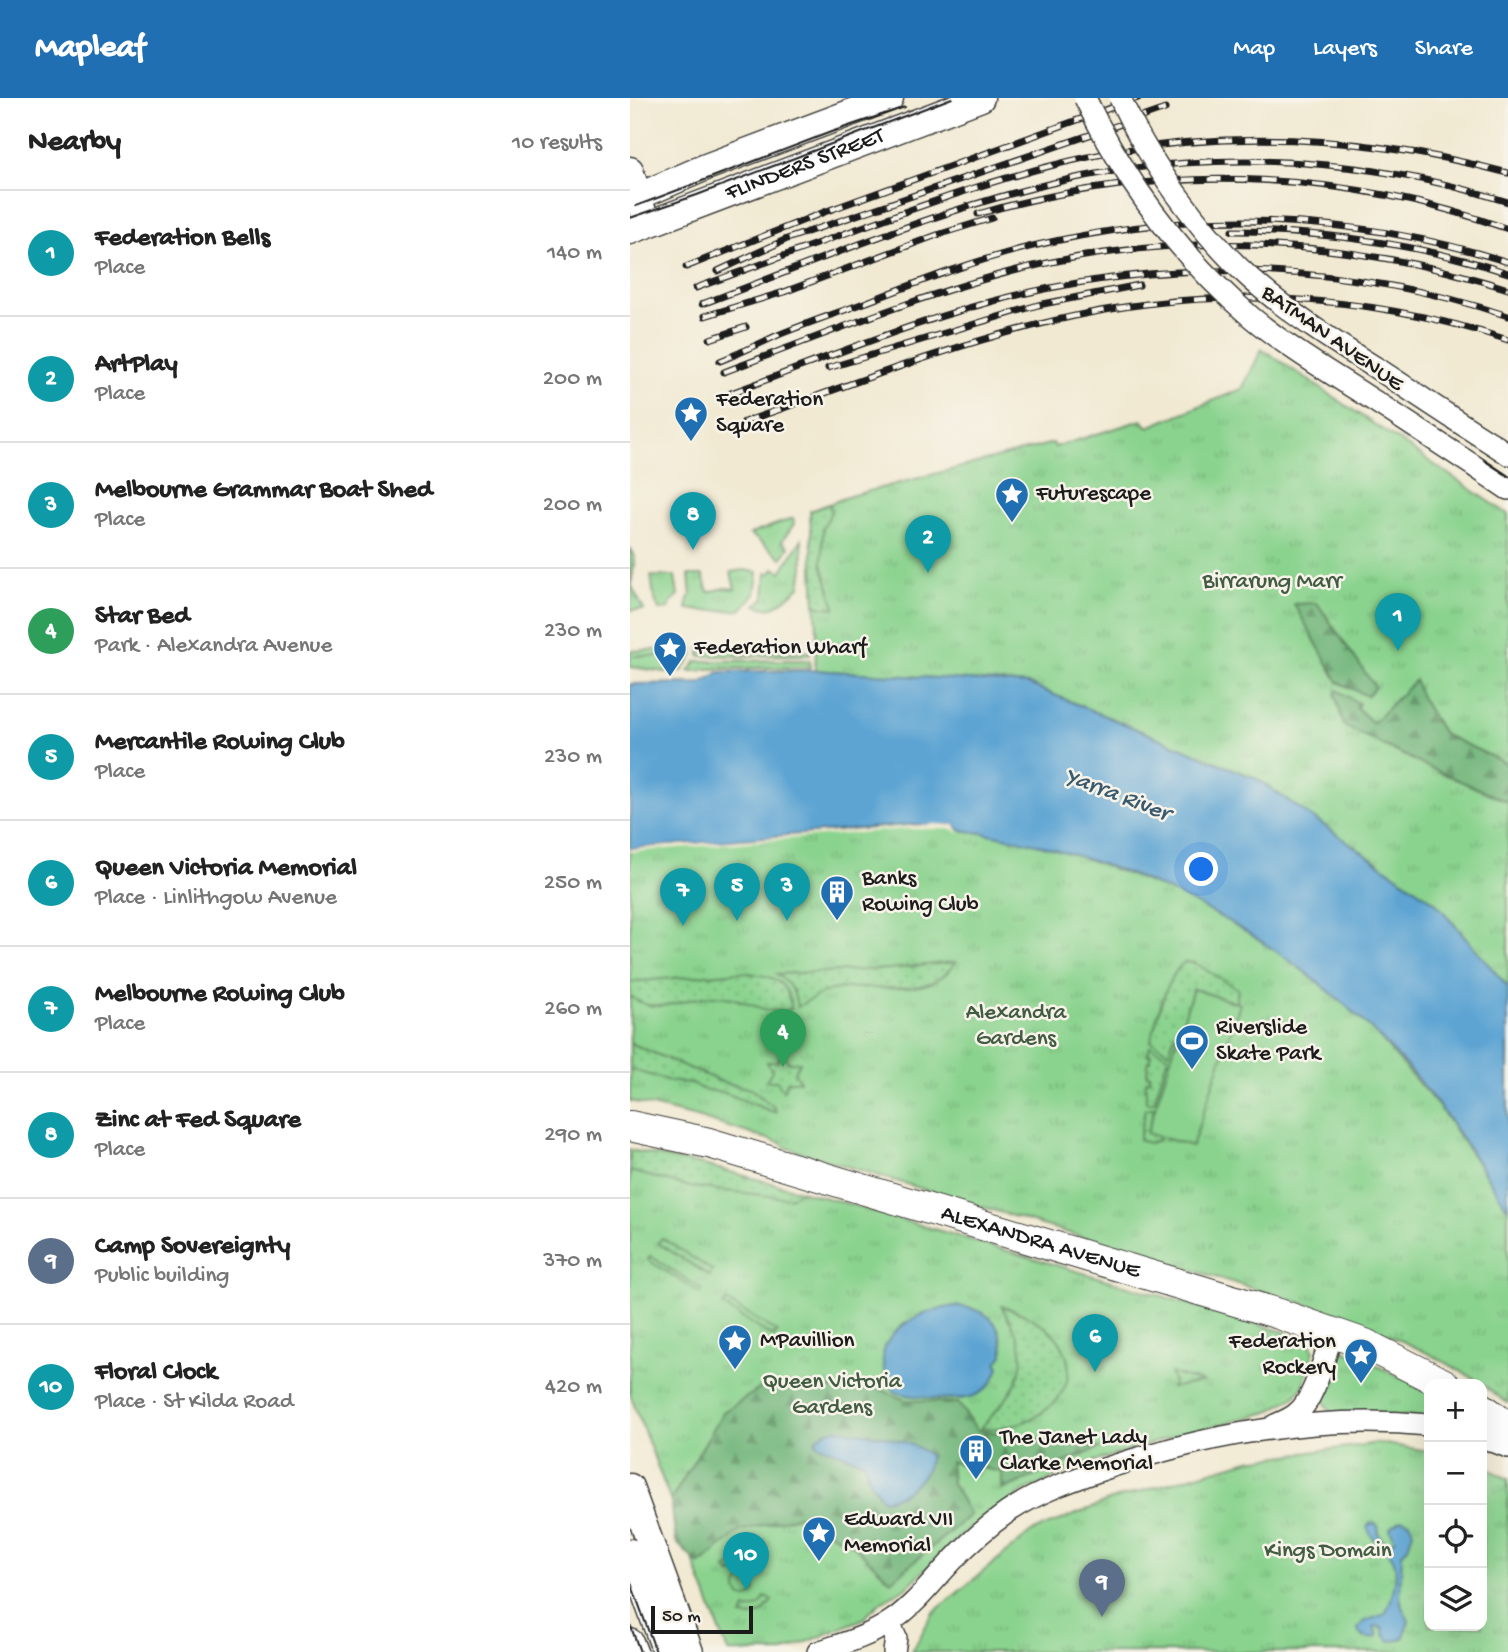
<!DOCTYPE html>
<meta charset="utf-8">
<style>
body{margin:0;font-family:"Gochi Hand",sans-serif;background:#f2f2f2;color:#222}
.controls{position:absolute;right:21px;bottom:21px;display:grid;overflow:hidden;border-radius:14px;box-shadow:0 7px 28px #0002}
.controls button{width:63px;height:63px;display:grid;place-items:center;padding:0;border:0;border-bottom:2px solid #e0e0e0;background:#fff;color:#222;font:35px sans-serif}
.scale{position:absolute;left:21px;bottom:18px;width:102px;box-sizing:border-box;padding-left:7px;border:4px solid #1c1c1c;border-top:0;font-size:19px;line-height:24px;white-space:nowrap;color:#1c1c1c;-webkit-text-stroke:5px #f7f3e8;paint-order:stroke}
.you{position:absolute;left:572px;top:772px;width:24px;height:24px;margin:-18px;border:5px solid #fff;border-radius:50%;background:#1a73e8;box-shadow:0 0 0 10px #1a73e833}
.badge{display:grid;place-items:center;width:46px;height:46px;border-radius:50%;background:#1f6fb2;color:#fff;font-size:23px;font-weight:700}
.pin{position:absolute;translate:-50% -58px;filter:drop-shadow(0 2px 4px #0008)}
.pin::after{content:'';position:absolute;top:37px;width:24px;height:21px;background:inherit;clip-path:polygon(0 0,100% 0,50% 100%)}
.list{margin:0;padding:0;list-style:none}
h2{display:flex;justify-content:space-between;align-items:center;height:91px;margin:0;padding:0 28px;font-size:30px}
h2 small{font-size:23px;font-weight:400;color:#767676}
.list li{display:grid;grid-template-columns:46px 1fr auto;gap:21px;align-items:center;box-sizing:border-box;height:126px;padding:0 28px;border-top:2px solid #e0e0e0}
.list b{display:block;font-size:26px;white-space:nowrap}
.list p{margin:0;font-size:23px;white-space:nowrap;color:#767676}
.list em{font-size:23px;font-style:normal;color:#767676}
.icon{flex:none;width:38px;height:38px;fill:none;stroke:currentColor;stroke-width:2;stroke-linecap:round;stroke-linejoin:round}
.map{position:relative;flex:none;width:878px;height:1554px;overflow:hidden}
header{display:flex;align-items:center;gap:42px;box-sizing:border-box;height:98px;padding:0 35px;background:#1f6fb2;color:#fff}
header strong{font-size:33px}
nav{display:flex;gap:38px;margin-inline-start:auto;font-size:24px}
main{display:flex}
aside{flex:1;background:#fff}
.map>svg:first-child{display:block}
.grass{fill:url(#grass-tufts);stroke:#537855;stroke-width:2}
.forest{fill:url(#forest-firs);stroke:#46684a;stroke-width:2}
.garden{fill:url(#garden-dots);stroke:#537855;stroke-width:2}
.pitch{fill:#8ad38e;stroke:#537855;stroke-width:2}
.water{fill:#5da4d3;stroke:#3c6078;stroke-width:2}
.pier{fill:#f1e9d2}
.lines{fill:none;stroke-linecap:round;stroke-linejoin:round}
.minor-casing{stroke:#3c3b37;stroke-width:24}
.major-casing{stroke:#3c3b37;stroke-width:29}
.highway-casing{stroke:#3c3b37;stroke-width:32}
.minor{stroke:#fff;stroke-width:21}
.major{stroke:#fff;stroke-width:26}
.highway{stroke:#fff;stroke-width:30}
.tram{stroke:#1c1c1c;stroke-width:2}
.rail-casing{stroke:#1c1c1c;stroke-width:7}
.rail{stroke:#f7f3e8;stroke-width:4.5;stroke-dasharray:13;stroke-linecap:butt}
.minor-bridge-casing{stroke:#3c3b37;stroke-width:24;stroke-linecap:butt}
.minor-bridge{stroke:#fff;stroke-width:21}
.labels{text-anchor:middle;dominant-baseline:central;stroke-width:5;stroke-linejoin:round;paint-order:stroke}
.street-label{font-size:23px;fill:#1c1c1c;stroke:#f7f3e8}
.poi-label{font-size:23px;fill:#1c1c1c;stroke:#f7f3e8;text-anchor:start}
.park-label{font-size:23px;fill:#425c44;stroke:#f7f3e8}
.water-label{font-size:24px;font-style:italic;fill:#39596e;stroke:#f7f3e8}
</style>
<header>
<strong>Mapleaf</strong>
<nav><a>Map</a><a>Layers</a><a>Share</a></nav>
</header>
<main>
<aside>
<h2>Nearby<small>10 results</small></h2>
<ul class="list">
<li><span class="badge" style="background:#0f9aa8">1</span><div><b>Federation Bells</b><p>Place</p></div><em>140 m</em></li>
<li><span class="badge" style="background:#0f9aa8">2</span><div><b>ArtPlay</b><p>Place</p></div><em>200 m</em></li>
<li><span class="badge" style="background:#0f9aa8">3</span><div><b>Melbourne Grammar Boat Shed</b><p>Place</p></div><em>200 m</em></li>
<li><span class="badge" style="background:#2e9e5b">4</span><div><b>Star Bed</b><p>Park · Alexandra Avenue</p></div><em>230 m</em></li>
<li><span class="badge" style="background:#0f9aa8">5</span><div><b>Mercantile Rowing Club</b><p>Place</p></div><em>230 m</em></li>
<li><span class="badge" style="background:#0f9aa8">6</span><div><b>Queen Victoria Memorial</b><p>Place · Linlithgow Avenue</p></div><em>250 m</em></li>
<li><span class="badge" style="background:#0f9aa8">7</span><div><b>Melbourne Rowing Club</b><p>Place</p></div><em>260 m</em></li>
<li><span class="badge" style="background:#0f9aa8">8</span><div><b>Zinc at Fed Square</b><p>Place</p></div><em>290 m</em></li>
<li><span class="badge" style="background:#5c6f8a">9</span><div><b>Camp Sovereignty</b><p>Public building</p></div><em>370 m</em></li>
<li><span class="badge" style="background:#0f9aa8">10</span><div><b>Floral Clock</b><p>Place · St Kilda Road</p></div><em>420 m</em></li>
</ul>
</aside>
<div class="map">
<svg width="878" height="1554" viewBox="0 0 878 1554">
<defs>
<pattern id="grass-tufts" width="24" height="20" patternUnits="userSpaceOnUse" patternTransform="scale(1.75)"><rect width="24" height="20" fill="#8ad38e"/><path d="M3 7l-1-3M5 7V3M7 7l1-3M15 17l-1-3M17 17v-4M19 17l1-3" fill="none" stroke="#76b57a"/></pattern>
<pattern id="forest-firs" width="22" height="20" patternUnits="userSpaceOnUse" patternTransform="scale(1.75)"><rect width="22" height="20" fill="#6fb579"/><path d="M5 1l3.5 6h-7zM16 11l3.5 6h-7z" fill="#5a9262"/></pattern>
<pattern id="garden-dots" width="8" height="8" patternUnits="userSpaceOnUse" patternTransform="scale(1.75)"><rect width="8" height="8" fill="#8ad38e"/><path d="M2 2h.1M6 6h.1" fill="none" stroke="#76b57a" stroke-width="1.8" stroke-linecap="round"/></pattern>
</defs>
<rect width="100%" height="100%" fill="#f7f3e8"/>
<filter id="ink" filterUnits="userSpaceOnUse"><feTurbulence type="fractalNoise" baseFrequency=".0143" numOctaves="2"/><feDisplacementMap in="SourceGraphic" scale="14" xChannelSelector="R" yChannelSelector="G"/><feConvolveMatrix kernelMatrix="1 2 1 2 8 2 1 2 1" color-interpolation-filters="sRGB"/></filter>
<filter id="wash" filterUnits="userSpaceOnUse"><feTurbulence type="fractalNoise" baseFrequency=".00686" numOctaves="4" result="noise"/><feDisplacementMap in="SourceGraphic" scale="28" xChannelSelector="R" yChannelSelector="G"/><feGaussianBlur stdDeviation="1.57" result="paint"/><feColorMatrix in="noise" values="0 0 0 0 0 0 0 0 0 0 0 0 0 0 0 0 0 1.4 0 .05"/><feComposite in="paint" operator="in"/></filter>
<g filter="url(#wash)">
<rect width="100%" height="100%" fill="#f1e9d2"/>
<path class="grass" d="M632 251 878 416V889L806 805 627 681 398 586 185 572 187 532 180 413 220 398 423 345 425 349 512 322 518 329 612 291Z
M163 420 164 426 152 443 159 449 152 460 120 436Z
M172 441 173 469 170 489C156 500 144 517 126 507L134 501 136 475H141L144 470 151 474Z
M0 450 5 460 1 487 14 512H0Z
M114 472 128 474 125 496 111 512 72 513 57 511 58 500 61 498 59 477H73L78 494 95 490 105 491 101 474Z
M21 478H45L48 498 41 505 38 511 29 512 24 499Z
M70 550 180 554V557L70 558Z
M0 558H63L52 573 35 574 0 569Z
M180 562V569L73 571 72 573H59L67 563Z
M276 727H325L330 732 375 737 411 746 444 756 549 796 612 829 672 870 703 894 747 937 809 1009 878 1110V1305C869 1300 860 1292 852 1286 805 1256 751 1232 698 1213L193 1061 154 1049 151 1045 63 1018 0 1003V751Z
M0 1052 77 1068 208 1103 675 1240 679 1243 684 1253 673 1289 664 1299 639 1314 548 1337 444 1370 392 1395 334 1434 276 1490 251 1504 233 1521 153 1554H98L0 1296Z
M714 1252 799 1293V1319L705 1316C682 1302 699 1275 705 1256Z
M749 1345 799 1353V1528H852V1367L878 1381V1554H282L303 1515 401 1434 481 1402 619 1362Z"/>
<path class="forest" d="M687 505 745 589 737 598 708 584 664 506Z
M785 582 790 597 813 636 878 666V704L798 669 714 628 705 596 707 592 729 606 726 609 743 625Z
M131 1290 250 1291 275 1302 328 1305 347 1332 469 1350 372 1392V1374L320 1364 322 1385 340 1417 261 1483 222 1446 168 1418 110 1433 69 1467 46 1444 41 1402 93 1314Z"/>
<path class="garden" d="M200 406 201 414 193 430 192 466 205 510 192 509 185 506 180 413Z
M63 550V558H0V553Z
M325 864C302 904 243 885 207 891 192 893 180 902 167 909 165 892 159 886 147 876L259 871Z
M555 864 564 865 608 891 606 905 563 891 549 936H545L539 954 521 943C526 922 537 876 555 864Z
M111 874C138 878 159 879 161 911 134 920 114 897 83 898 52 899 28 920 0 898V884Z
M164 918 167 920C172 940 152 947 138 935L136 927 138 920H140L142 929 151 933 158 931Z
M0 945 92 984 121 991 145 1010 146 1015 92 994 74 992 60 985 39 983 0 971Z
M520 948 538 958 524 1004H516V983L520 982V977H517L518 963H521V957H518Z
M153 953 158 964H170L164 974 170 983H158L153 993 147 983H136L142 973 137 964H147Z
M525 1009 517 1035 529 1038 528 1042 519 1045 509 1042 515 1011Z
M0 1052 77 1068 171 1093 159 1100 60 1089 0 1073Z
M32 1140 83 1173 80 1178 28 1145Z
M20 1158 72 1191 70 1195 18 1162Z
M96 1203 147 1234 144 1239 93 1208Z
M372 1208C393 1215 419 1226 431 1246 461 1297 395 1336 351 1330 375 1302 403 1278 387 1237 384 1227 375 1218 372 1208Z
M540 1275 573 1284 541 1290 544 1284Z
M110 1462 123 1463 129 1466 126 1472 115 1469 101 1476 96 1471Z
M107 1491a9 9 0 1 1 18 0a9 9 0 1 1-18 0Z
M135 1499 142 1502C136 1514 126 1521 112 1518L115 1511C124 1513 132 1508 135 1499Z"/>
<path class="pitch" d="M563 891 610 906 562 1048 517 1035Z"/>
<path class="water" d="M185 572 398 586 627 681 806 805 878 889V1111C855 1077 834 1041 810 1009 727 900 617 820 489 772 433 752 388 739 329 732L325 727H276L0 751V586L71 585 89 574Z
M324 1208C356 1210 373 1223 373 1257L367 1265 369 1269C358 1305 329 1302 299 1300 287 1299 277 1298 265 1294 230 1243 278 1216 324 1208Z
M207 1331C234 1335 278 1339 299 1357 302 1378 272 1400 253 1402L241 1385 234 1364 189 1347 185 1342 195 1334Z
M772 1422 780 1424 783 1434 778 1449 772 1456 770 1498 772 1509 779 1523 774 1539 771 1542 760 1543 754 1537 753 1530 747 1528 744 1530 748 1537 747 1539C738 1541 730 1541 728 1531L733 1524 755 1516C762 1502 773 1468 759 1455 750 1447 741 1441 737 1429L741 1425 746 1426 749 1430 748 1435 755 1445 760 1446 765 1441 760 1432 761 1429Z"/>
<path class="pier" d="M305 726 325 727 330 736 323 731H276L0 754V751Z"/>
</g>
<g filter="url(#ink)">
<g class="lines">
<g class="minor-casing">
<path id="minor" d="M863 346 878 356
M847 370 878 391
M645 1327C652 1324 660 1321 666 1316 685 1302 695 1256 703 1233
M852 1339 878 1349
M259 1525 266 1540 264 1554
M188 1554C211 1546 237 1539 257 1526 283 1510 301 1485 322 1463 339 1445 358 1428 378 1414 409 1393 445 1381 480 1369 583 1335 691 1316 799 1327"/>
</g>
<g class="major-casing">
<g id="major">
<path d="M0 72 13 114"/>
<path d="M0 102 76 69 260 0"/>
<path id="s1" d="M0 133 351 0"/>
<path d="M0 1389 60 1554"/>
<path d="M0 1454 36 1554"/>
<path d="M0 1544 4 1554"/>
</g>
</g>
<g class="highway-casing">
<g id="highway">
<path id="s2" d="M0 1028 79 1045 649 1216 735 1246 814 1286"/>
<path d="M852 1310 878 1329"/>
</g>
</g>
<use href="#minor" class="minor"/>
<use href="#major" class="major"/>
<use href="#highway" class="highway"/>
<path class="tram" d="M467 0C501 74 549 142 610 196 649 232 695 260 740 289 786 318 832 348 878 378
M6 108 201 34 275 9
M0 120 67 97 322 0
M0 1482 26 1554
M0 1526 10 1554"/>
<g class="rail-casing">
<path id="rail" d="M348 116C522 65 708 70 878 131
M602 133C696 133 789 146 878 175
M56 169 197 113 508 0
M88 173 157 141 535 11
M66 190C122 169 179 149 235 128 318 98 402 68 489 53 619 31 751 41 878 75
M72 206C177 167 283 122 391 93 550 49 722 54 878 104
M75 218 154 194 307 137 362 120
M80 241 116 229
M90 263C110 255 129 246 148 237 177 225 207 215 237 204 291 183 346 162 403 148 560 110 724 115 878 164
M198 270 408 207 509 187
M94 274C193 237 292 196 395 170 554 132 723 141 878 191
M101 295C197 260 292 219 392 196 551 159 723 166 878 218
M114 324C217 288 320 247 427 222 574 187 734 194 878 242"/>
</g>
<use href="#rail" class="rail"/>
<g class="minor-bridge-casing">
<path id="minor-bridge" d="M455 0C495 83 551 159 621 219 657 249 696 272 735 297 773 321 810 346 847 370
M490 0C517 61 571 136 621 181 660 216 706 245 751 273 788 297 825 322 863 346"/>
</g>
<use href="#minor-bridge" class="minor-bridge"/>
</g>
</g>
<defs>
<g id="sight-pin" transform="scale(1.75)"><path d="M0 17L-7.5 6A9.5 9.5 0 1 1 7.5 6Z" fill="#1f6fb2" stroke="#f7f3e8"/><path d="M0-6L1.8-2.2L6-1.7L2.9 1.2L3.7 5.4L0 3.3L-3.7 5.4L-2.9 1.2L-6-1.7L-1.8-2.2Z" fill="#fff"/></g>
<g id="building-pin" transform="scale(1.75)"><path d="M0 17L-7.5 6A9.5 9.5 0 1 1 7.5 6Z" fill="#1f6fb2" stroke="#f7f3e8"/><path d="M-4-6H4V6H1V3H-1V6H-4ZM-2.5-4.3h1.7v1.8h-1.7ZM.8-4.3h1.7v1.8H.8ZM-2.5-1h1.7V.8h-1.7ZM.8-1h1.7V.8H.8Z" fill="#fff"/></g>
<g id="stadium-pin" transform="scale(1.75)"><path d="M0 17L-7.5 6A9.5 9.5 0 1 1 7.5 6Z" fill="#1f6fb2" stroke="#f7f3e8"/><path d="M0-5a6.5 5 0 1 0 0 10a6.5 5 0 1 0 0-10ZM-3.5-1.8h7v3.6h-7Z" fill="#fff"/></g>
</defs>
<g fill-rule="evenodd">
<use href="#sight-pin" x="61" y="315"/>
<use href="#sight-pin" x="382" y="396"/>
<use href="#sight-pin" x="40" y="550"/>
<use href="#building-pin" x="207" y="794"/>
<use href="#stadium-pin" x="562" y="943"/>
<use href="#sight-pin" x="105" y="1243"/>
<use href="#sight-pin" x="731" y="1257"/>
<use href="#building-pin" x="346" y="1353"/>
<use href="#sight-pin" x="189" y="1435"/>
</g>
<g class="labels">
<g class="street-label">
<text stroke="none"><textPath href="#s1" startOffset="187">FLINDERS STREET</textPath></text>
<text transform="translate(702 241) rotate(35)">BATMAN AVENUE</text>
<text stroke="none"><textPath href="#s2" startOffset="427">ALEXANDRA AVENUE</textPath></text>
</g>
<g class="poi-label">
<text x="86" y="302">Federation<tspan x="86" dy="26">Square</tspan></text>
<text x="406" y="396">Futurescape</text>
<text x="64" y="550">Federation Wharf</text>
<text x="232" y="781">Banks<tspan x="232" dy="26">Rowing Club</tspan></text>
<text x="586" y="930">Riverslide<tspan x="586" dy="26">Skate Park</tspan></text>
<text x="130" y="1243">MPavillion</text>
<text x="706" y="1244" text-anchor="end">Federation<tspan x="706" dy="26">Rockery</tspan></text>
<text x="370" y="1340">The Janet Lady<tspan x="370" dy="26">Clarke Memorial</tspan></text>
<text x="214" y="1422">Edward VII<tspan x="214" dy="26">Memorial</tspan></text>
</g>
<g class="park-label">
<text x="642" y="484">Birrarung Marr</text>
<text x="386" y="915">Alexandra<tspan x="386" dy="26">Gardens</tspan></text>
<text x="202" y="1284">Queen Victoria<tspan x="202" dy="26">Gardens</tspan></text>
<text x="698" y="1453">Kings Domain</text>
</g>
<g class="water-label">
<text transform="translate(487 698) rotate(21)">Yarra River</text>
</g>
</g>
</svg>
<div class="controls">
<button>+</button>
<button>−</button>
<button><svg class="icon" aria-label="locate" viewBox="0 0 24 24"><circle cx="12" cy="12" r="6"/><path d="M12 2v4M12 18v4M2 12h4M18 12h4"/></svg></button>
<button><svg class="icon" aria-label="layers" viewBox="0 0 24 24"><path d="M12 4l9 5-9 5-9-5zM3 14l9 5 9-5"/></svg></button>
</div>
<div class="scale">50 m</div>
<div class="you"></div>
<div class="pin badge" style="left:768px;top:553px;background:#0f9aa8">1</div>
<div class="pin badge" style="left:298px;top:475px;background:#0f9aa8">2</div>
<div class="pin badge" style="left:157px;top:823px;background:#0f9aa8">3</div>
<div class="pin badge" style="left:153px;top:969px;background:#2e9e5b">4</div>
<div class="pin badge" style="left:107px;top:823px;background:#0f9aa8">5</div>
<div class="pin badge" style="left:465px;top:1274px;background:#0f9aa8">6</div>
<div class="pin badge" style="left:53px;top:828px;background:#0f9aa8">7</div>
<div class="pin badge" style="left:63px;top:452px;background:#0f9aa8">8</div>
<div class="pin badge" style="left:472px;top:1519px;background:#5c6f8a">9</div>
<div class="pin badge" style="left:116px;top:1492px;background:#0f9aa8">10</div>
</div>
</main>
